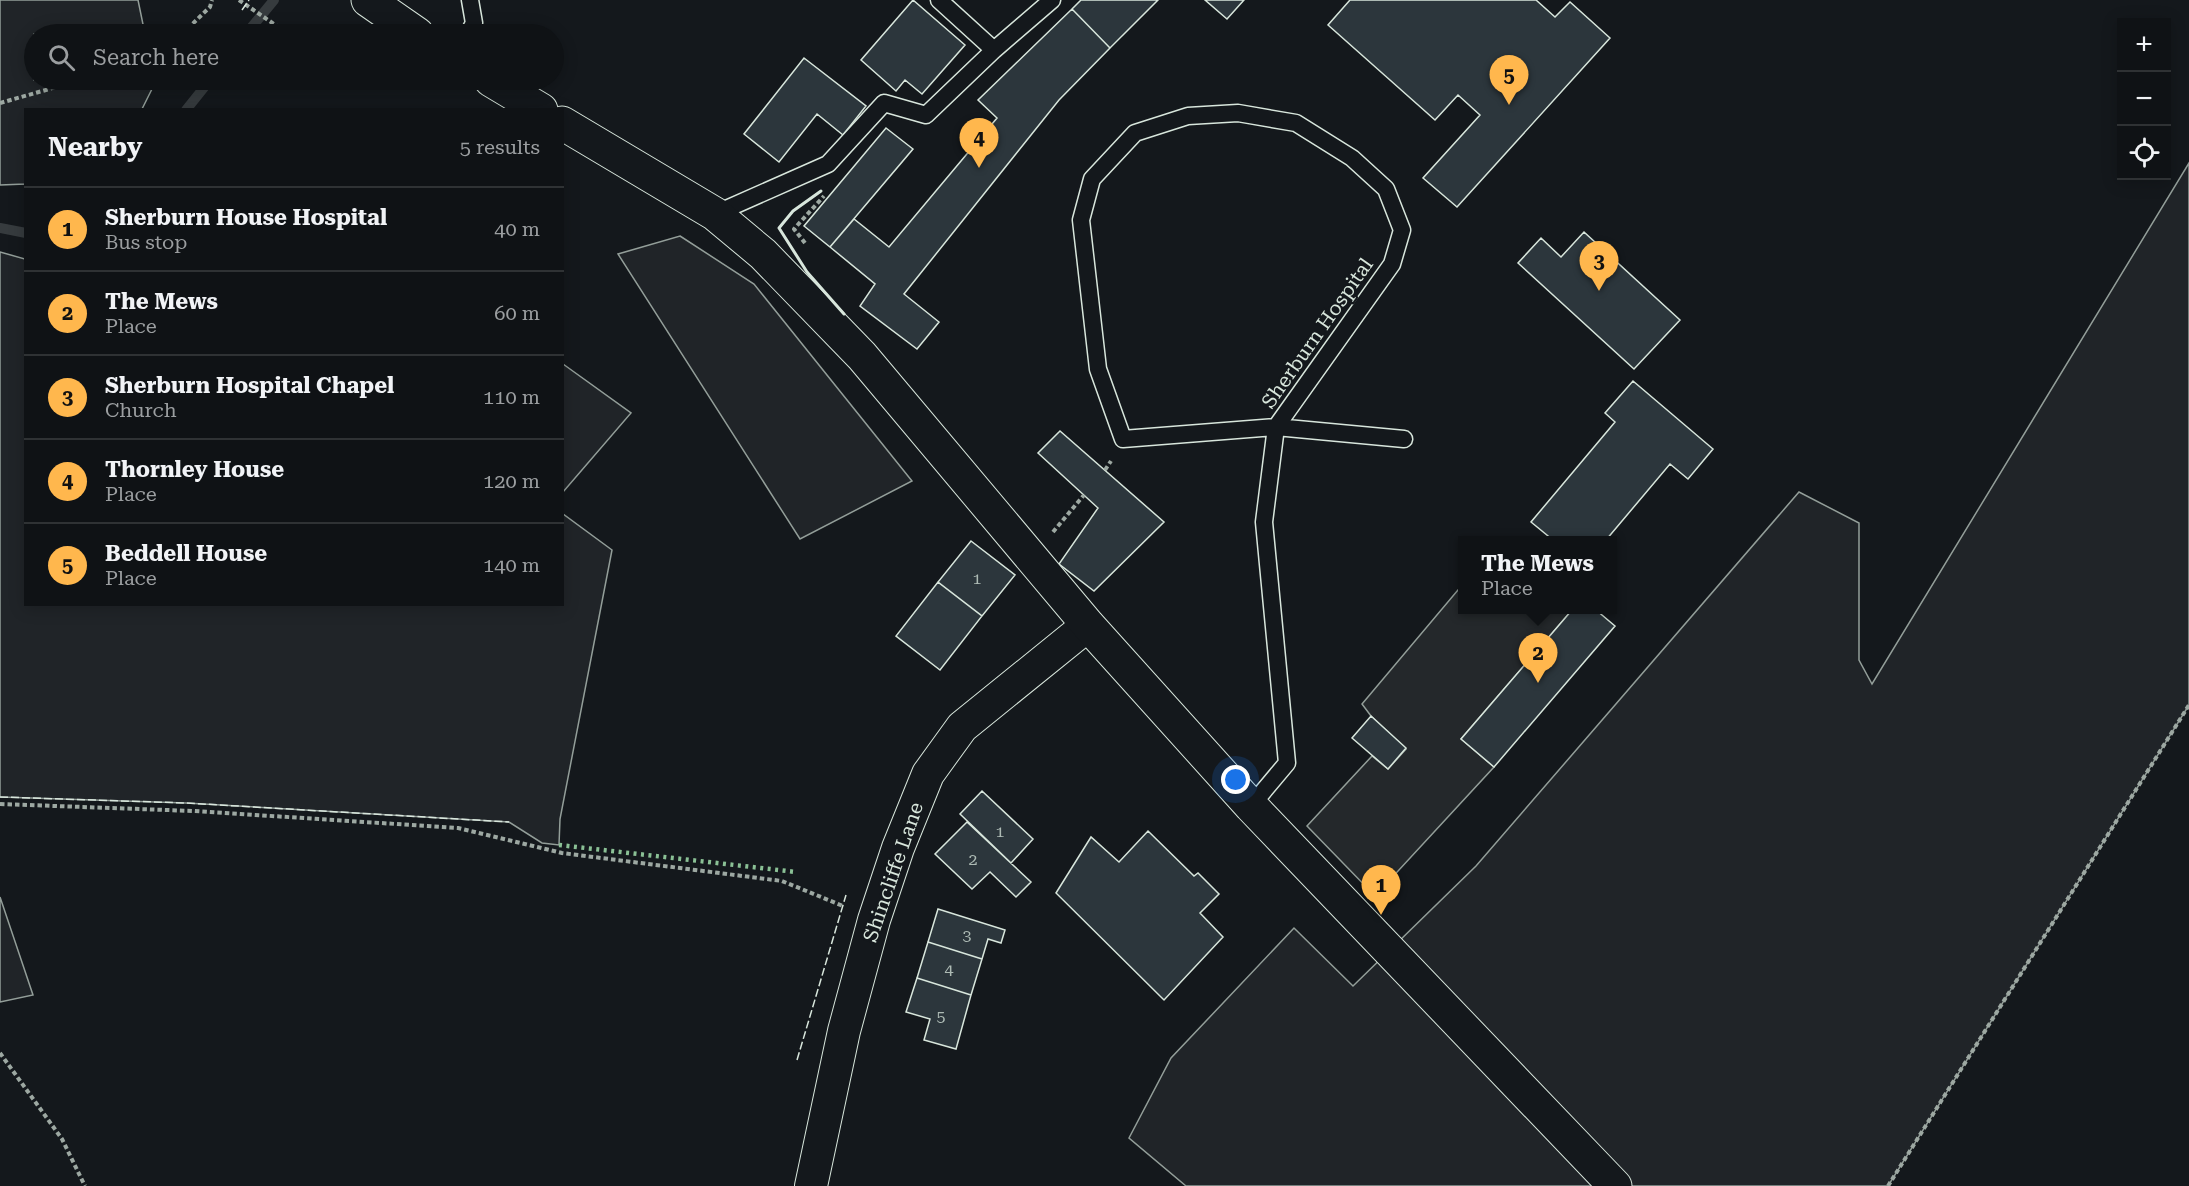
<!DOCTYPE html>
<meta charset="utf-8">
<style>
body{margin:0;font-family:"Roboto Serif",serif;background:#181b1e;color:#f1f3f6}
.controls{position:absolute;right:18px;top:18px;display:grid;overflow:hidden;border-radius:0px;box-shadow:0 3px 15px #0003}
.controls button{width:54px;height:54px;display:grid;place-items:center;padding:0;border:0;border-bottom:2px solid #2f3234;background:#0f1215;color:#f1f3f6;font:30px sans-serif}
.you{position:absolute;left:1236px;top:780px;width:21px;height:21px;margin:-15px;border:4px solid #fff;border-radius:50%;background:#1a73e8;box-shadow:0 0 0 9px #1a73e833}
.badge{display:grid;place-items:center;width:39px;height:39px;border-radius:50%;background:#ffb74d;color:#111;font-size:20px;font-weight:700}
.pin{position:absolute;translate:-50% -50px;filter:drop-shadow(0 2px 3px #0008)}
.pin::after{content:'';position:absolute;top:32px;width:21px;height:18px;background:inherit;clip-path:polygon(0 0,100% 0,50% 100%)}
.popup{position:absolute;left:1458px;top:536px;width:159px;height:78px;box-sizing:border-box;display:grid;place-content:center;border-radius:0px;background:#0f1215;filter:drop-shadow(0 2px 4px #0005);font-size:20px;white-space:nowrap;color:#9b9ea0}
.popup b{font-size:22px;color:#f1f3f6}
.popup::after{content:'';position:absolute;left:50%;top:100%;margin-left:-12px;border:12px solid transparent;border-top-color:#0f1215}
.list{margin:0;padding:0;list-style:none}
h2{display:flex;justify-content:space-between;align-items:center;height:78px;margin:0;padding:0 24px;font-size:26px}
h2 small{font-size:20px;font-weight:400;color:#9b9ea0}
.list li{display:grid;grid-template-columns:39px 1fr auto;gap:18px;align-items:center;box-sizing:border-box;height:84px;padding:0 24px;border-top:2px solid #2f3234}
.list b{display:block;font-size:22px;white-space:nowrap}
.list p{margin:0;font-size:20px;white-space:nowrap;color:#9b9ea0}
.list em{font-size:20px;font-style:normal;color:#9b9ea0}
.icon{flex:none;width:33px;height:33px;fill:none;stroke:currentColor;stroke-width:2;stroke-linecap:round;stroke-linejoin:round}
.map{position:relative;flex:none;width:2189px;height:1186px;overflow:hidden}
.search{position:absolute;background:#0f1215;box-shadow:0 3px 15px #0003;left:24px;top:24px;width:540px;height:66px;display:flex;align-items:center;gap:15px;box-sizing:border-box;padding:0 21px;border-radius:33px;color:#9b9ea0;font-size:22px}
.panel{position:absolute;background:#0f1215;box-shadow:0 3px 15px #0003;left:24px;top:108px;width:540px;height:498px;border-radius:0px}
.map>svg:first-child{display:block}
.green{fill:#202428;stroke:#939e99;stroke-width:1.5}
.parking{fill:#24282b;stroke:#939e99;stroke-width:1.5}
.lines{fill:none;stroke-linecap:round;stroke-linejoin:round}
.stream{stroke:#363b3e;stroke-width:10}
.building{fill:#2c363c;stroke:#d8e6dc;stroke-width:1.5}
.lane-casing{stroke:#d8e6dc;stroke-width:19}
.street-casing{stroke:#d8e6dc;stroke-width:34}
.primary-casing{stroke:#d8e6dc;stroke-width:35}
.path{stroke:#9da8a2;stroke-width:4;stroke-dasharray:4.5 3;stroke-linecap:butt}
.lane{stroke:#14181c;stroke-width:16}
.street{stroke:#14181c;stroke-width:32}
.primary{stroke:#14181c;stroke-width:33}
.hedge{stroke:#8ac095;stroke-width:4.5;stroke-dasharray:3 4.5;stroke-linecap:butt}
.fence{stroke:#d8e6dc;stroke-width:1.5;stroke-dasharray:8 3;stroke-linecap:butt}
.wall{stroke:#d8e6dc;stroke-width:3}
.labels{text-anchor:middle;dominant-baseline:central;stroke-width:4.5;stroke-linejoin:round;paint-order:stroke}
.number-label{font-size:16px;fill:#adbab4}
.street-label{font-size:20px;fill:#d8e6dc;stroke:#14181c}
</style>
<div class="map">
<svg width="2189" height="1186" viewBox="0 0 2189 1186">
<rect width="100%" height="100%" fill="#14181c"/>
<path class="green" d="M0 0H138L145 34H34V80H150L152 89 142 109 26 110 25 184 0 185Z
M2189 163V705L1888 1186H1186L1129 1138 1171 1058 1294 928 1353 986 1476 866 1799 492 1859 523V660L1872 684Z
M680 236 754 284 912 481 800 539 618 254Z
M0 252 25 259 26 604H562L563 514 612 550 560 819 559 845 542 843 509 822 186 803 0 797Z
M563 364 631 413 563 492Z
M0 897 33 995 0 1002Z"/>
<path class="parking" d="M1463 584V610H1572L1461 739 1494 767 1375 896 1307 826 1372 756 1388 769 1406 749 1371 716 1362 704Z"/>
<g class="lines">
<path class="stream" d="M246 34 274 0
M186 110 210 80
M0 228 26 233"/>
</g>
<path class="building" d="M913 0 965 45 922 94 905 80 896 91 861 60Z
M1081 0H1158L1110 48 1072 9Z
M1205 0H1244L1227 19Z
M1350 0H1536L1555 17 1570 2 1610 38 1457 207 1423 178 1480 115 1458 95 1435 120 1328 25Z
M1072 9 1110 48 1059 100 904 294 939 322 917 349 860 306 875 284 830 247 854 219 889 247 997 118 978 100Z
M804 58 866 106 843 135 817 114 779 162 744 134Z
M886 128 913 149 830 247 804 226Z
M1584 232 1680 320 1634 369 1518 263 1541 238 1561 257Z
M1633 381 1713 449 1688 479 1670 464 1606 540H1553L1531 522 1615 422 1605 413Z
M1060 431 1164 522 1094 591 1059 564 1098 508 1038 453Z
M971 541 1015 575 982 616 938 582Z
M938 582 982 616 940 670 896 636Z
M1572 610H1596L1615 626 1494 767 1461 739Z
M1371 716 1406 748 1388 769 1352 738Z
M982 791 1033 839 1011 863 960 814Z
M967 822 1031 882 1016 897 990 872 972 889 935 854Z
M1148 831 1194 876 1198 873 1219 894 1200 913 1223 937 1164 1000 1056 893 1091 837 1119 862Z
M938 909 1005 930 1001 943 988 939 982 959 928 942Z
M928 942 982 959 971 995 917 978Z
M917 978 971 995 956 1049 924 1040 930 1019 906 1012Z"/>
<g class="lines">
<g class="lane-casing">
<path id="lane" d="M468 34 474 23 470 0
M994 50 1052 0
M715 214 828 164 884 103 926 115 994 50 939 0
M1251 806 1287 763 1264 522 1276 427 1392 264 1402 230 1386 189 1352 158 1296 123 1238 113 1188 116 1135 133 1092 179 1081 220 1098 369 1123 439 1276 427 1404 439"/>
</g>
<g class="street-casing">
<path id="street" d="M811 1186 844 1031 874 920 898 848 928 774 962 727 1088 625"/>
</g>
<g class="primary-casing">
<path id="primary" d="M368 0 417 34
M491 80 541 110
M562 123 715 214 763 254 862 356 1088 625 1251 806 1615 1186"/>
</g>
<path class="path" d="M239 0 287 33
M182 34 210 7 212 0
M0 103 81 80
M805 243 794 229 824 196
M1105 470 1111 461
M1053 532 1084 495
M0 804 194 811 458 828 562 853 782 881 843 906
M0 1053 62 1139 85 1186
M1888 1186 2189 705"/>
<use href="#lane" class="lane"/>
<use href="#street" class="street"/>
<use href="#primary" class="primary"/>
<path class="hedge" d="M559 845 796 872"/>
<path class="fence" d="M242 10 249 0
M0 797 186 803 509 822
M797 1060 846 895"/>
<path class="wall" d="M821 191 793 211 779 228 807 272 844 314"/>
</g>
<g class="labels">
<g class="number-label">
<text x="977" y="578">1</text>
<text x="1000" y="831">1</text>
<text x="973" y="859">2</text>
<text x="967" y="935">3</text>
<text x="949" y="969">4</text>
<text x="941" y="1016">5</text>
</g>
<g class="street-label">
<text transform="translate(1317 333) rotate(-55)">Sherburn Hospital</text>
<text transform="translate(893 872) rotate(-71)">Shincliffe Lane</text>
</g>
</g>
</svg>
<div class="controls">
<button>+</button>
<button>−</button>
<button><svg class="icon" aria-label="locate" viewBox="0 0 24 24"><circle cx="12" cy="12" r="6"/><path d="M12 2v4M12 18v4M2 12h4M18 12h4"/></svg></button>
</div>
<div class="you"></div>
<div class="pin badge" style="left:1381px;top:915px">1</div>
<div class="pin badge" style="left:1538px;top:683px">2</div>
<div class="popup"><b>The Mews</b>Place</div>
<div class="pin badge" style="left:1599px;top:291px">3</div>
<div class="pin badge" style="left:979px;top:168px">4</div>
<div class="pin badge" style="left:1509px;top:105px">5</div>
<div class="search"><svg class="icon" aria-label="search" viewBox="0 0 24 24"><circle cx="10" cy="10" r="6"/><path d="M15 15l6 6"/></svg>Search here</div>
<section class="panel">
<h2>Nearby<small>5 results</small></h2>
<ul class="list">
<li><span class="badge">1</span><div><b>Sherburn House Hospital</b><p>Bus stop</p></div><em>40 m</em></li>
<li><span class="badge">2</span><div><b>The Mews</b><p>Place</p></div><em>60 m</em></li>
<li><span class="badge">3</span><div><b>Sherburn Hospital Chapel</b><p>Church</p></div><em>110 m</em></li>
<li><span class="badge">4</span><div><b>Thornley House</b><p>Place</p></div><em>120 m</em></li>
<li><span class="badge">5</span><div><b>Beddell House</b><p>Place</p></div><em>140 m</em></li>
</ul>
</section>
</div>
